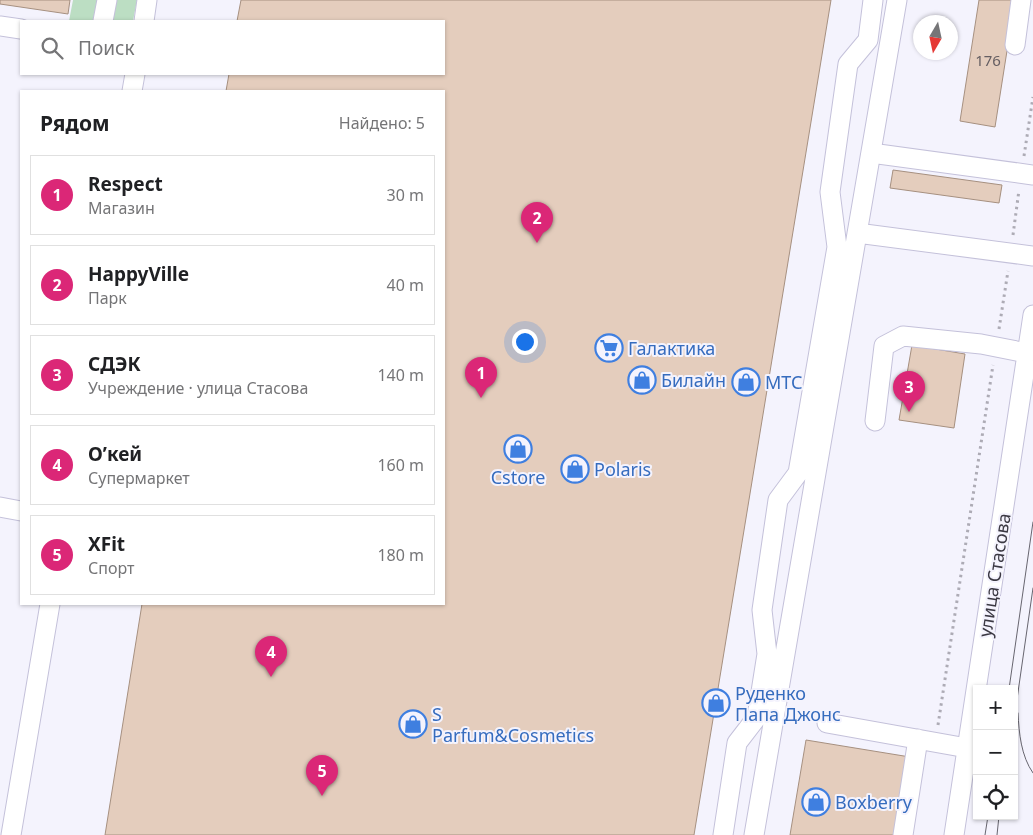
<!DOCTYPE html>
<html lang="ru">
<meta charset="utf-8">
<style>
body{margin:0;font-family:"Noto Sans",sans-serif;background:#f2f2f2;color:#202124}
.controls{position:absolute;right:15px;bottom:15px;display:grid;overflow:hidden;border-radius:0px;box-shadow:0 1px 4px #0004}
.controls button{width:45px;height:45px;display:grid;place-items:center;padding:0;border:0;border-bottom:1px solid #e0e0e0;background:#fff;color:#202124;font:25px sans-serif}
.compass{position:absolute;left:913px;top:15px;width:45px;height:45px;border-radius:50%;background:#fff;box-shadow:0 1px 4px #0004;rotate:189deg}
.you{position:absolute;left:524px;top:341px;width:18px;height:18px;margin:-12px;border:4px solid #fff;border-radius:50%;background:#1a73e8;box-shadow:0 0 0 8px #1a73e833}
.badge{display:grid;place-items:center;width:32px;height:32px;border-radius:50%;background:#db2777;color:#fff;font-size:16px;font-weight:700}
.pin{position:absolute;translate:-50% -41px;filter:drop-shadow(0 1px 2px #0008)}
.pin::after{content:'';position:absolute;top:26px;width:18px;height:15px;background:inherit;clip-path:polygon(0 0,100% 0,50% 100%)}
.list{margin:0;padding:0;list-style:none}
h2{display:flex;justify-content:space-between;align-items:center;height:65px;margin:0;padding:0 20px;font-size:21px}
h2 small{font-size:16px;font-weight:400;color:#757577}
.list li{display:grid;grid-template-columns:32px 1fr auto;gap:15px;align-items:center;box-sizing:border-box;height:80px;margin:0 10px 10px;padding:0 10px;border:1px solid #e0e0e0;border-radius:0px}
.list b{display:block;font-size:19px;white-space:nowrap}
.list p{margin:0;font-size:16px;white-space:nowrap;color:#757577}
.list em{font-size:16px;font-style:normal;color:#757577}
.icon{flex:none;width:28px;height:28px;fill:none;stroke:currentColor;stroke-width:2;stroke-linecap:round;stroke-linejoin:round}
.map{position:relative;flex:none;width:1033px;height:835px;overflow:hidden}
.search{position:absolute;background:#fff;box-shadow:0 1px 4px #0004;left:20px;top:20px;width:425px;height:55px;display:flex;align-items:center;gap:12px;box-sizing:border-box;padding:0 18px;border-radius:0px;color:#757577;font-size:19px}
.panel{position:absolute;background:#fff;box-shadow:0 1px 4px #0004;left:20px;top:90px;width:425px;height:515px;border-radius:0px}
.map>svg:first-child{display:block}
.green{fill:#bcdec3}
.building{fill:#e4cdbd;stroke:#a69080}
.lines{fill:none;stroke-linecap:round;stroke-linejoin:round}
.minor-casing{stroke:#c4c1da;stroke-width:21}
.path{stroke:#adabb5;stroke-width:3;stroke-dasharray:2.5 4;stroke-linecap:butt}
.minor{stroke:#fff;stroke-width:19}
.tram{stroke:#67656f;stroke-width:1}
.labels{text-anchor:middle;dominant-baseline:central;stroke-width:4;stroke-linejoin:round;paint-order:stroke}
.number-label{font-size:15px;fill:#655e62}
.shop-label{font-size:18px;fill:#366cbe;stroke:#f4f3fd;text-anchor:start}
.street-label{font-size:18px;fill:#3b3943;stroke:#f4f3fd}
</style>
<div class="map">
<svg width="1033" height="835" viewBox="0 0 1033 835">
<rect width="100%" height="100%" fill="#f4f3fd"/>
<path class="green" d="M73 0H101L97 21H69Z
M116 0H137L133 21H112Z"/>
<path class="building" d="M0 0H70L68 14 0 4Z
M241 0H831L694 835H105L142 604H444V91H226L229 74H444V21H237Z
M979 0H1015L995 127 960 121Z
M893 170 1002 185 999 203 890 188Z
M912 345 965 354 954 428 899 420Z
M806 740 910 757 897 835H790Z"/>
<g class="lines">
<g class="minor-casing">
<path id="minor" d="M103 21 107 0
M144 21 147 0
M0 26 21 29
M1015 45 1021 0
M132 91 135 74
M871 153 1033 175
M857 233 1033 256
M875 421 884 346 903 336 981 344 1027 353
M0 507 21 511
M827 723 967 748
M11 835 50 604
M723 835 737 743 757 717 767 654 762 610 778 500 798 473 837 247 830 192 848 64 868 40 873 0
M754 835 897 0
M903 835 918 739
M954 835 1033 315"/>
</g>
<path class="path" d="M1024 156 1033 97
M1013 235 1019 190
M999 329 1008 271
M938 725 993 365"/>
<use href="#minor" class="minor"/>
<path class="tram" d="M1009 689 1033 522
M1018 713C1019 733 1021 756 1033 773
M1014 720 1033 588
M985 835 988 816
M997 835 999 816"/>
</g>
<defs>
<g id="supermarket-ring" transform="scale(1.4375)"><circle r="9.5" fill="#f4f3fd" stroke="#3f7fe0" stroke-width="1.5"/><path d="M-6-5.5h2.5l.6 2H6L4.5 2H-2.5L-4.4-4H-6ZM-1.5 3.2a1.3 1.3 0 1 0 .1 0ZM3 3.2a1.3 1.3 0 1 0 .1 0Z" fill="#3f7fe0"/></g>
<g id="shop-ring" transform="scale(1.4375)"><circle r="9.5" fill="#f4f3fd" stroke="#3f7fe0" stroke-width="1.5"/><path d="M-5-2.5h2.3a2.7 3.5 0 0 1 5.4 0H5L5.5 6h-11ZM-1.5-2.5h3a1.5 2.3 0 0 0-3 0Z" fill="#3f7fe0"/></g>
</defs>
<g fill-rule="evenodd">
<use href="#supermarket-ring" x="609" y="348"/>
<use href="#shop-ring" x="642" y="380"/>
<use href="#shop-ring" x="746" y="382"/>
<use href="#shop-ring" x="518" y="449"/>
<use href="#shop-ring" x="575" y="469"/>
<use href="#shop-ring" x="716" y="703"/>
<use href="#shop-ring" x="413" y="724"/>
<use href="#shop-ring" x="816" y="802"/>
</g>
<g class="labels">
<g class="number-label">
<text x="988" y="60">176</text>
</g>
<g class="shop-label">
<text x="628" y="348">Галактика</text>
<text x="661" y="380">Билайн</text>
<text x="765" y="382">МТС</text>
<text x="594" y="469">Polaris</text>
<text x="518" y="477" text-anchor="middle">Cstore</text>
<text x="735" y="693">Руденко<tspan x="735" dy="21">Папа Джонс</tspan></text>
<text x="432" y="714">S<tspan x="432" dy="21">Parfum&amp;Cosmetics</tspan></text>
<text x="835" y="802">Boxberry</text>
</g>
<g class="street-label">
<text transform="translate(994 575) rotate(-81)">улица Стасова</text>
</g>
</g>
</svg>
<div class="controls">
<button>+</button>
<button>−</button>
<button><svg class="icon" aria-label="locate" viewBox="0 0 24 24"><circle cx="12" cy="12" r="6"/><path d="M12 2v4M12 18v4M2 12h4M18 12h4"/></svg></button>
</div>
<svg class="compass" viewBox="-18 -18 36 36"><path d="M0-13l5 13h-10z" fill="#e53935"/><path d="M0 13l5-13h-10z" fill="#757577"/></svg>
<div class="you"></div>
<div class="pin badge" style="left:481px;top:398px">1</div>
<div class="pin badge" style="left:537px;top:243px">2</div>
<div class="pin badge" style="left:909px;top:412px">3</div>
<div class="pin badge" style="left:271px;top:677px">4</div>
<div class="pin badge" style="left:322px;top:796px">5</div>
<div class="search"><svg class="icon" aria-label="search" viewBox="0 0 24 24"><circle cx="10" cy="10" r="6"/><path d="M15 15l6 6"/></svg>Поиск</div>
<section class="panel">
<h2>Рядом<small>Найдено: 5</small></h2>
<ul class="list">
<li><span class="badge">1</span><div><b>Respect</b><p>Магазин</p></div><em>30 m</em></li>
<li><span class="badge">2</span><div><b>HappyVille</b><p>Парк</p></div><em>40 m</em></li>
<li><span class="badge">3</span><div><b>СДЭК</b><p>Учреждение · улица Стасова</p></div><em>140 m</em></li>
<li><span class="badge">4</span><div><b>О’кей</b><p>Супермаркет</p></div><em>160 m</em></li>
<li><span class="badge">5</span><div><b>XFit</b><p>Спорт</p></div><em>180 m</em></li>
</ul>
</section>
</div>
